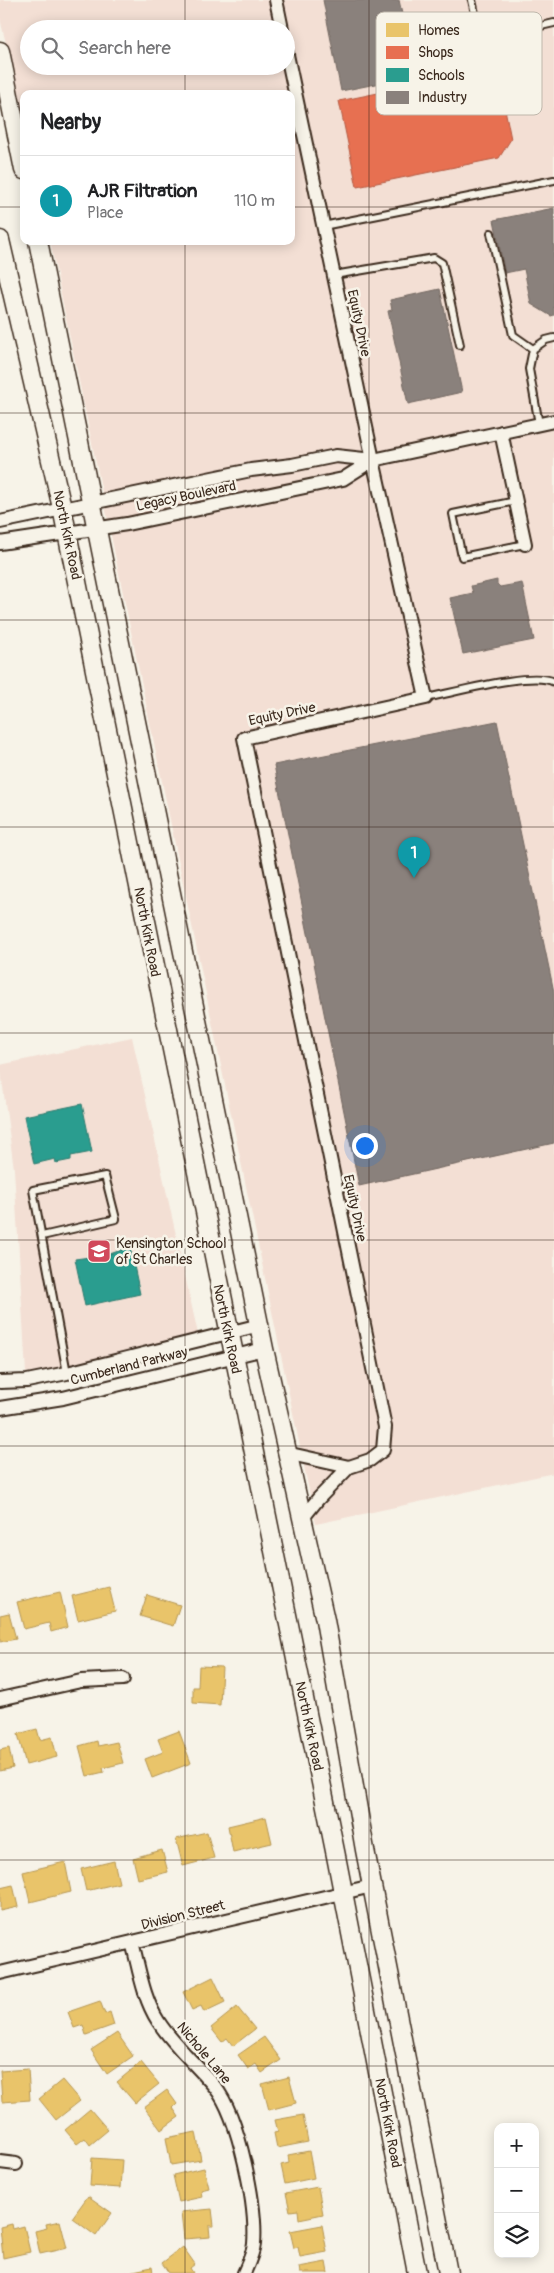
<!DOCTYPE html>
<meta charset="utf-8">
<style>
body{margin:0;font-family:Pangolin,sans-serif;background:#f6f6f6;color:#202124}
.controls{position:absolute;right:15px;bottom:15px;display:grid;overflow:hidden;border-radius:10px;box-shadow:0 2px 12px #0003}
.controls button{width:45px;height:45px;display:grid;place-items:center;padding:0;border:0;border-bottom:1px solid #e0e0e0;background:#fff;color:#202124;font:25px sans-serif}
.you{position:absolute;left:364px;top:1145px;width:18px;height:18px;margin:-12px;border:4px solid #fff;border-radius:50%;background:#1a73e8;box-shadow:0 0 0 8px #1a73e833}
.badge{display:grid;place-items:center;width:32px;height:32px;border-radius:50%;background:#d1495b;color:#fff;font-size:16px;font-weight:700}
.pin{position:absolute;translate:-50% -41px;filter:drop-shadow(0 1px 2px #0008)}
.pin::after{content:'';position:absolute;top:26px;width:18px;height:15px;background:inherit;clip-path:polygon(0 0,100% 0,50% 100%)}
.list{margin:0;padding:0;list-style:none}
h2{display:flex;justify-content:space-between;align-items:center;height:65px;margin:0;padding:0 20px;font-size:21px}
h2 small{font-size:16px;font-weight:400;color:#757577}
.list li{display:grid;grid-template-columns:32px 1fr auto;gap:15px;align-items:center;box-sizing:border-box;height:90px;padding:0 20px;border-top:1px solid #e0e0e0}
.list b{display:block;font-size:19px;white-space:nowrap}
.list p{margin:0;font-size:16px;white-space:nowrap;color:#757577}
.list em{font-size:16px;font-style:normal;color:#757577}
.icon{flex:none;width:28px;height:28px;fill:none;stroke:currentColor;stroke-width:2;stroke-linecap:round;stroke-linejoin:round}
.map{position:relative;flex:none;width:554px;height:2273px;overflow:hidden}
.search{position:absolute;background:#fff;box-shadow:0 2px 12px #0003;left:20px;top:20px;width:275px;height:55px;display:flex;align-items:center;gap:12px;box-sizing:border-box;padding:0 18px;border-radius:28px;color:#757577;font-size:19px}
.panel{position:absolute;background:#fff;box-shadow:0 2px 12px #0003;left:20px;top:90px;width:275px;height:155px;border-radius:10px}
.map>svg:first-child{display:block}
.built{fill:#f3dfd4;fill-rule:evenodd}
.homes{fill:#e9c46a;stroke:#b59653}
.shops{fill:#e76f51;stroke:#b35a42}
.schools{fill:#2a9d8f;stroke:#2f7a6d}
.industry{fill:#8a817c;stroke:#726760}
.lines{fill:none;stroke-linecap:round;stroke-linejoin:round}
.service-casing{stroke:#3b2a1e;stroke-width:10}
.minor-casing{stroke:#3b2a1e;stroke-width:16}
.secondary-casing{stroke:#3b2a1e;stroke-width:21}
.service{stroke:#f7f3e8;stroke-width:6}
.minor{stroke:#f7f3e8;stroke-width:12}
.secondary{stroke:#f7f3e8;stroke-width:18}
.grid{fill:none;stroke:#3b2a1e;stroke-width:1;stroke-opacity:0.55}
.labels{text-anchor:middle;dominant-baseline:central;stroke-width:5;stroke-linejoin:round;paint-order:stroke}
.street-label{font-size:14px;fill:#3b2a1e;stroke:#f7f3e8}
.poi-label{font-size:14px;fill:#3b2a1e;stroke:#f7f3e8;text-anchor:start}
.key{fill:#f7f3e8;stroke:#bfb7ab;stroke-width:1}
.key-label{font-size:14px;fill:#3b2a1e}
</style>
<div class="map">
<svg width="554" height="2273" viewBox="0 0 554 2273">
<rect width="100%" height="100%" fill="#f7f3e8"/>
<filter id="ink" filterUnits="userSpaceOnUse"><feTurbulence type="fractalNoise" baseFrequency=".02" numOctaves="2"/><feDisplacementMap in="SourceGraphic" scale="10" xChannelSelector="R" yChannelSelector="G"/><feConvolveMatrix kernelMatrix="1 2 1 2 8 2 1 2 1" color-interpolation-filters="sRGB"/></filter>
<g filter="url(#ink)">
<path class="built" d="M0 0H554V1473L316 1524 50 241H291V94H24V117L0 19ZM29 29H286V66H29Z
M132 1037 198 1334 75 1365 26 1373 14 1169 0 1065Z"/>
<path class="homes" d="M109 1587 115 1611 78 1620 72 1596Z
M60 1592 68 1627 51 1632 49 1623 24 1629 17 1602Z
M147 1595 180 1605 173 1626 140 1616Z
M9 1613 16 1639 0 1642V1615Z
M199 1666 222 1667 220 1705 193 1703V1687H198Z
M37 1729 40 1740 52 1737 57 1757 26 1765 18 1734Z
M179 1731 191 1763 152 1778 145 1759 163 1752 158 1739Z
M97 1741 98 1746 117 1742 123 1763 103 1768 104 1772 87 1776 79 1746Z
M9 1748 13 1768 0 1771V1750Z
M266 1817 272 1843 233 1852 228 1826Z
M207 1832 214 1858 183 1866 176 1839Z
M162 1850 168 1872 138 1879 133 1858Z
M114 1861 119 1883 86 1891 81 1869Z
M65 1862 71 1892 30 1902 23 1872Z
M13 1885 18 1907 0 1911V1888Z
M213 1977 225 2002 204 2012 201 2006 192 2010 183 1992Z
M100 2001 105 2014 110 2012 114 2025 86 2035 83 2025 74 2028 68 2012Z
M237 2007 255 2029 233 2046 227 2038 222 2042 211 2028Z
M117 2033 133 2056 107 2074 91 2050Z
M264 2037 281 2060 262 2073 256 2064 248 2069 238 2055Z
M141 2062 159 2084 135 2103 117 2082Z
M28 2069 30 2100 2 2102 0 2071Z
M289 2077 296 2103 269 2110 262 2084Z
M62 2080 80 2101 56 2120 39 2099Z
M167 2090 177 2104 173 2108 179 2117 161 2130 144 2107Z
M90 2109 108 2130 90 2145 85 2138 77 2144 65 2130Z
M303 2115 308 2142 277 2148 274 2133 278 2132 275 2120Z
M196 2132 201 2160 171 2165 166 2138Z
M309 2151 314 2178 285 2184 281 2165 289 2163 288 2155Z
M92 2158 122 2160 120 2188 90 2186Z
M204 2168 209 2188 201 2190 202 2197 179 2202 173 2175Z
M318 2187 323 2214 299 2219 298 2210 290 2211 286 2193Z
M88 2196 112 2213 96 2236 72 2218Z
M212 2209 214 2226H209L210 2237 184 2239 181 2212Z
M60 2221 67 2248 40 2254 35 2231 47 2228 46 2224Z
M12 2224 13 2229 24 2226 30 2252 3 2258 0 2227Z
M322 2225 327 2252 300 2257 298 2247 294 2248 290 2231Z
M183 2247 195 2264 190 2268 193 2273H169L162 2263Z
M326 2262 328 2273H300L299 2267Z
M152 2267 153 2273H124Z"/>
<path class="shops" d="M524 63 533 103 505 109 511 139 499 158 357 187 339 101Z"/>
<path class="schools" d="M82 1104 92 1152 71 1156V1160L56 1163 55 1159 34 1164 24 1116Z
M130 1247 140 1294 85 1306 75 1259 97 1256 96 1253 109 1251 110 1254Z"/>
<path class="industry" d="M323 0H399L405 28 436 22 446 70 341 91Z
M554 208V315L551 316 531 304 524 269 505 273 494 220Z
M440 289 462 392 408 404 388 311 392 310 390 300Z
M497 580V584L500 587 522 583 534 640 463 654 450 598 473 593 471 586Z
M497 721 554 992V1143L359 1186 274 765Z"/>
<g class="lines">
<g class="service-casing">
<path id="service" d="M472 0 481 40 554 23
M323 226 554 180
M491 233 513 335 533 349
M334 275 434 258 442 263 460 345
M539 424 529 369 533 349 546 340 554 338
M516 501 453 514 462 557 525 544
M426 698C453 693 533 670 554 682
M42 1236 116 1219 105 1176 33 1190 67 1373"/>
</g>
<g class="minor-casing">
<path id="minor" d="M276 0 282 29
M286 50 373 460 426 698 244 738 385 1427 383 1450 370 1460 349 1467 318 1499 302 1519
M501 432 525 544
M0 522 251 470 292 465 336 456 373 460 554 421
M0 543 127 524 343 479 373 460
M0 1382 27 1381 67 1373 260 1325
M0 1408 63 1398 264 1349
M286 1453 349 1467
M0 1699 81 1681 123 1679
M132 1942C139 1968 143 1998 158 2021 174 2046 197 2065 215 2087 239 2117 257 2206 254 2244 253 2254 248 2264 244 2273
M0 1973 372 1886
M0 2162 16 2164"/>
</g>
<g class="secondary-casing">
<path id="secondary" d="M0 51 24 170
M0 240 62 508 336 1856 417 2273
M38 241 264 1349 325 1620 365 1850 448 2273"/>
</g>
<use href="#service" class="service"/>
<use href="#minor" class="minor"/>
<use href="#secondary" class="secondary"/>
</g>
</g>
<path class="grid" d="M185 0V29M369 0V2273M185 66V94M0 207H24M291 207H554M185 241V2273M0 413H554M0 620H554M0 827H554M0 1033H554M0 1240H554M0 1446H554M0 1653H554M0 1860H554M0 2066H554"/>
<defs>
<g id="school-square" transform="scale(1.25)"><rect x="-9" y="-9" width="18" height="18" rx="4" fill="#d1495b" stroke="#f7f3e8"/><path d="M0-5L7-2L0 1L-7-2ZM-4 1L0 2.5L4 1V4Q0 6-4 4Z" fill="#fff"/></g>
</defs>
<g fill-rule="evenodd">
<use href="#school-square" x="99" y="1251"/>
</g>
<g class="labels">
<g class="street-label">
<text transform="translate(359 323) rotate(78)">Equity Drive</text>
<text transform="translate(186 496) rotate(-12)">Legacy Boulevard</text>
<text transform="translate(67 535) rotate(78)">North Kirk Road</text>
<text transform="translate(282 714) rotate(-12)">Equity Drive</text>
<text transform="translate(147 932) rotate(79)">North Kirk Road</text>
<text transform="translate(355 1208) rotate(78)">Equity Drive</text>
<text transform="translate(227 1329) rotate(78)">North Kirk Road</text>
<text transform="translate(129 1366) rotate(-14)">Cumberland Parkway</text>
<text transform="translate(309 1726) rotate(78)">North Kirk Road</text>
<text transform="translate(183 1915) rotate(-14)">Division Street</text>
<text transform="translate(204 2053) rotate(50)">Nichole Lane</text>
<text transform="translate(388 2123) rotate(79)">North Kirk Road</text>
</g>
<g class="poi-label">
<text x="116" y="1243">Kensington School<tspan x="116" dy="16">of St Charles</tspan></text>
</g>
</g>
<rect x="376" y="12" width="166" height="103" rx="8" class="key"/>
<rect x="386" y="23" width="23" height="14" fill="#e9c46a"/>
<rect x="386" y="46" width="23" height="13" fill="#e76f51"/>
<rect x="386" y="68" width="23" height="14" fill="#2a9d8f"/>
<rect x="386" y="91" width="23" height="13" fill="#8a817c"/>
<g class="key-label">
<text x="418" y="35">Homes</text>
<text x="418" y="57">Shops</text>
<text x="418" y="80">Schools</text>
<text x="418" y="102">Industry</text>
</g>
</svg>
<div class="controls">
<button>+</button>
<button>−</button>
<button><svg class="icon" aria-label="layers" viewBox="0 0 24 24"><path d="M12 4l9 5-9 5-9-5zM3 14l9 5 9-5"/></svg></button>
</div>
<div class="you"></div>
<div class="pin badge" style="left:414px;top:878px;background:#0f9aa8">1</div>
<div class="search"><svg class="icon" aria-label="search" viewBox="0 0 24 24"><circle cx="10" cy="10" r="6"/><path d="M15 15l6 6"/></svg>Search here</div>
<section class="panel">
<h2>Nearby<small></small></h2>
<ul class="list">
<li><span class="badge" style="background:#0f9aa8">1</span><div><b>AJR Filtration</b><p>Place</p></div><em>110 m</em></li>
</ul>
</section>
</div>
